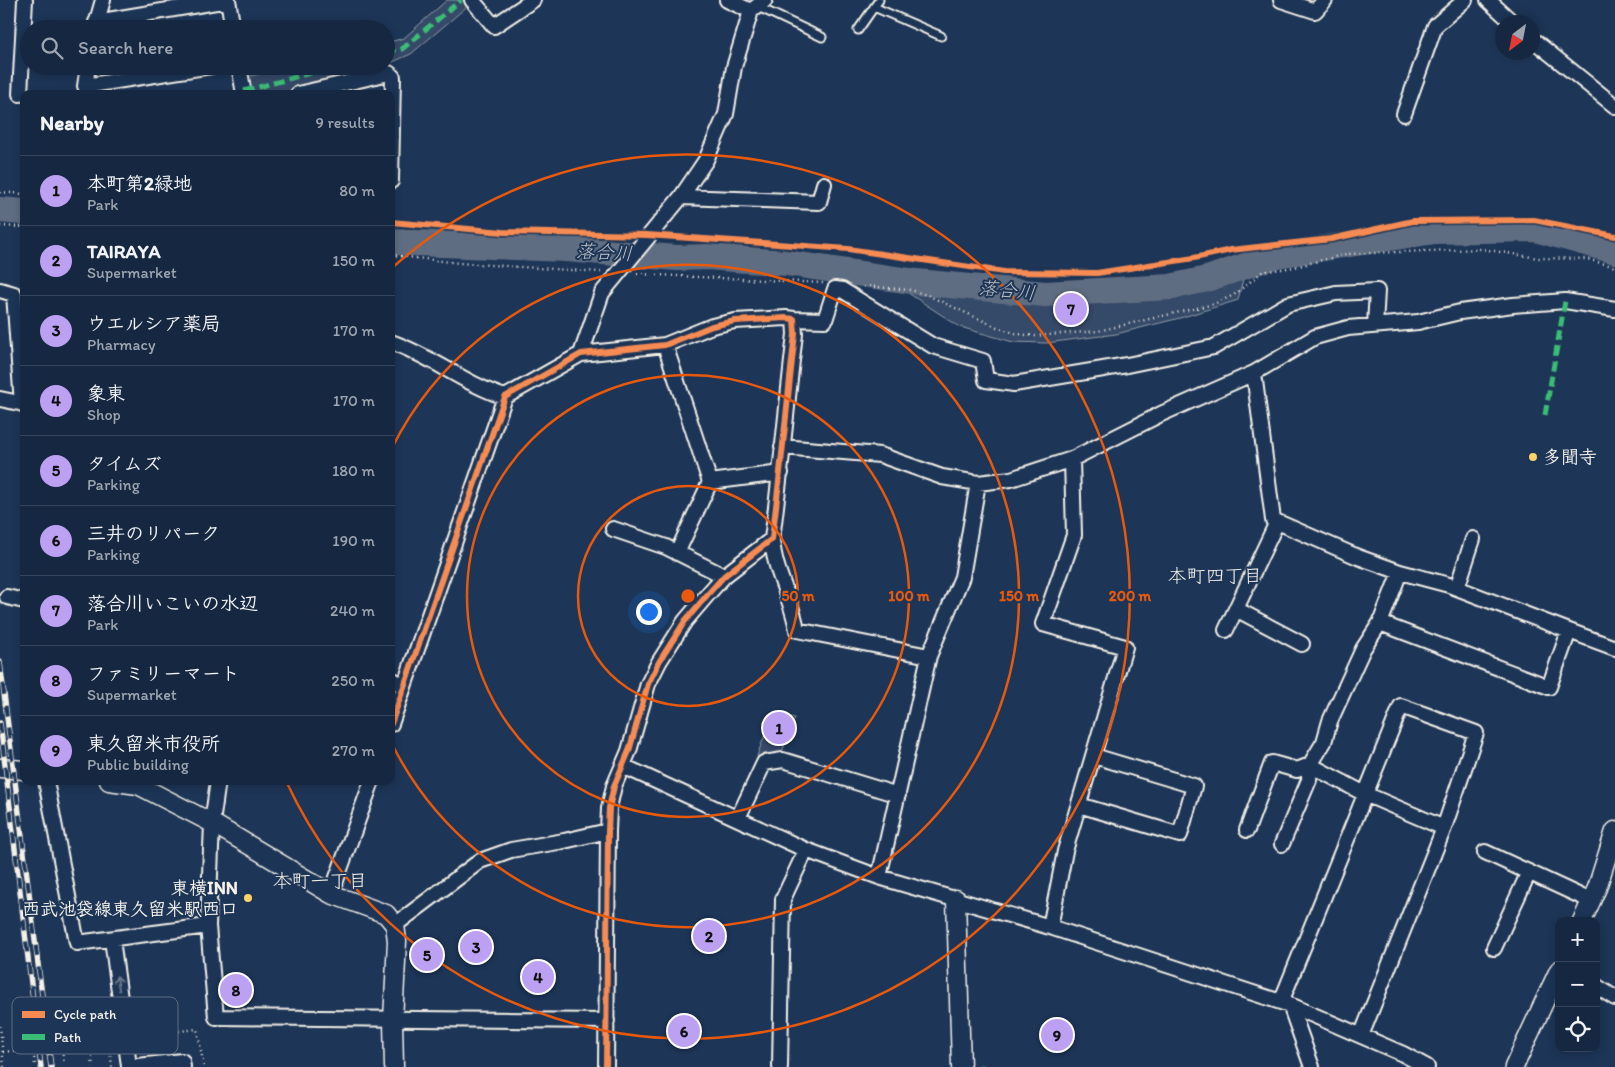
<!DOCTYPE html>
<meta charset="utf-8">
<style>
body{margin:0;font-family:Itim,"Klee One",sans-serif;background:#23344c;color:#f1f3f6}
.controls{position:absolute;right:15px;bottom:15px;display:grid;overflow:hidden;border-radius:10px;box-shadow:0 2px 8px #0003}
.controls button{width:45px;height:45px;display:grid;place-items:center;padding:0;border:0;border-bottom:1px solid #35445a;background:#162841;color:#f1f3f6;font:25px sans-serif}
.compass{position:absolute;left:1495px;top:15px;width:45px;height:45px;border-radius:50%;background:#162841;box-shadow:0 2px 8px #0003;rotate:212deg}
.you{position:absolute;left:648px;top:611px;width:18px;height:18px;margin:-12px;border:4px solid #fff;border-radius:50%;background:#1a73e8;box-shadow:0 0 0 8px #1a73e833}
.badge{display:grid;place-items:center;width:32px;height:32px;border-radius:50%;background:#bca0f2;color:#111;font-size:16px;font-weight:700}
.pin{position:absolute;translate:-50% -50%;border:2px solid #fff;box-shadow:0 1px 5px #0006}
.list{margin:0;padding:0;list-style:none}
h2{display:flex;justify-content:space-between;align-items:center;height:65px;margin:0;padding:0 20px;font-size:21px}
h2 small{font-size:16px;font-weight:400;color:#9ea6b1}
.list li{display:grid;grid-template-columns:32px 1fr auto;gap:15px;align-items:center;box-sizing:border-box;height:70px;padding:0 20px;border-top:1px solid #35445a}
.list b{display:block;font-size:19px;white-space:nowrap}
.list p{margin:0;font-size:16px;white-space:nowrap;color:#9ea6b1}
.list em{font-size:16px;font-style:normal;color:#9ea6b1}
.icon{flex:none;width:28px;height:28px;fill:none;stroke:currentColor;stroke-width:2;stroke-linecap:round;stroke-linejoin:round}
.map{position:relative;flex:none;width:1615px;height:1067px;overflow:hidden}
.search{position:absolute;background:#162841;box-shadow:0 2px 8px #0003;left:20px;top:20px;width:375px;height:55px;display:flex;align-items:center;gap:12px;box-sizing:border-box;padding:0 18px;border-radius:28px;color:#9ea6b1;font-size:19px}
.panel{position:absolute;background:#162841;box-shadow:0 2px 8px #0003;left:20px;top:90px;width:375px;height:695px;border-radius:10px}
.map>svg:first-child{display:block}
.green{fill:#354a67;stroke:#949ea8}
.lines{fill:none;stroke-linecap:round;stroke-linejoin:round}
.river{stroke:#5e6d82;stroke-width:26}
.service-casing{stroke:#f4f1e8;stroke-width:11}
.minor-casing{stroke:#f4f1e8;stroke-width:18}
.tertiary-casing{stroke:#f4f1e8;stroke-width:21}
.path{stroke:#f4f1e8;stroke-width:2.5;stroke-dasharray:1 4;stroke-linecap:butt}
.service{stroke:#1d3557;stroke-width:7}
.minor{stroke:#1d3557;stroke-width:14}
.tertiary{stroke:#1d3557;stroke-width:18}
.rail-casing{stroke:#f4f1e8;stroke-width:5.5}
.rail{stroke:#1d3557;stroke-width:4;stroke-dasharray:11;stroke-linecap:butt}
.path-bridge{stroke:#f4f1e8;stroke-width:2.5;stroke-dasharray:1 4;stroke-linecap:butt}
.quiet{stroke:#3abd76;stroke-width:5;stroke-dasharray:10 5;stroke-linecap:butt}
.cycleway-casing{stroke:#1d3557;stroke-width:9}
.cycleway{stroke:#f68b52;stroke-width:6}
.oneway{stroke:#68778a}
.ring{fill:none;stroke:#e8590c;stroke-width:2.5}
.poi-dot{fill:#ffd166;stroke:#1d3557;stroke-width:2}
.labels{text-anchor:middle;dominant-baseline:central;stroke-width:4;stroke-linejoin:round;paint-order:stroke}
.poi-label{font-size:18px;font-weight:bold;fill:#f4f1e8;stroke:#1d3557;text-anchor:start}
.water-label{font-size:19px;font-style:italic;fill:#c0c3c4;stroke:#1d3557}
.neighbourhood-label{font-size:19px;fill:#f4f1e8;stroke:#1d3557}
.key{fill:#1d3557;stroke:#5e6d82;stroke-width:1}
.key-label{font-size:14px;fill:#f4f1e8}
.centre{fill:#e8590c;stroke:#1d3557;stroke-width:2.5}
.ring-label{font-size:15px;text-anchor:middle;font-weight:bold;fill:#e8590c;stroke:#1d3557;stroke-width:4;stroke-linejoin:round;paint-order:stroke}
</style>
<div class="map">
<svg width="1615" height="1067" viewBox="0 0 1615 1067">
<rect width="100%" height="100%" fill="#1d3557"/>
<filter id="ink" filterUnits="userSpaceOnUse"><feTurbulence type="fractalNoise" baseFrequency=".02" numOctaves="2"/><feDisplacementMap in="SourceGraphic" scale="10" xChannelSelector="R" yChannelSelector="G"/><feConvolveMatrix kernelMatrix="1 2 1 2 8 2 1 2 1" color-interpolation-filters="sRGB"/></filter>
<g filter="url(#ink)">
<path class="green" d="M447 0H467L470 4 411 54 386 65V43L404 38Z
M291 66H380L287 94H251L247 77Z
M1246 266 1238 300 1180 318 1116 334 1046 343 1013 342 960 327 908 293 909 281 1045 294 1144 290 1207 279Z
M773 713 795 718 782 752 768 754 764 758 757 756Z"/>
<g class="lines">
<path class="river" d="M0 210 24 212
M391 242 566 249 677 258 707 257 786 263 917 282 1045 294 1170 287 1207 279 1277 255 1435 231 1535 229 1615 251"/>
<g class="service-casing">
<path id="service" d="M756 6 822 37
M874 7 941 36
M858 30 879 0"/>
</g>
<g class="minor-casing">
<path id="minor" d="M228 0 233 29
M472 0 494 26 533 0
M727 0 751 11
M1281 0 1315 11 1325 0
M1488 0 1512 22
M96 22 228 0
M95 28 103 0
M1532 39 1615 106
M88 66 85 86 211 66
M239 66 244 94
M20 94 25 0
M298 94 389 73 393 77 391 181
M1404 114 1435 26 1465 0
M681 197 819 202 824 184
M0 290 14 294 22 404
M794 319 825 320 835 289 842 290 933 346 983 361 986 380 1014 384 1127 365 1214 347 1288 304 1336 293 1377 291 1375 325
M391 342C432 356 464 384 505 397
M665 345 710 482 677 553
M581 354 602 293 681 197 706 160 726 114 734 67 751 11 765 0
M1254 373 1273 520 1358 557 1400 572
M0 399 24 404
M782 447 880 455 942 477 978 483 1011 479 1072 459 1161 414 1254 373 1315 337 1348 328 1418 322 1460 312 1513 305 1565 301 1615 309
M710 482 781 473
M613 529 666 547 724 576
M772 539C774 572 792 598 797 630L929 656
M1457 588 1473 539
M7 597 24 601
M1236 609 1302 644
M1380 623 1549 687 1569 631 1615 648
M1226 630 1277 522
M391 679 404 686
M391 724 505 397 581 354 665 345 712 326 735 321 786 318 794 319 795 334C787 402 781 471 772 539L724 576 708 594 685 621 659 662 648 684 629 751 614 786 609 808 608 831 606 1067
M623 766 806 850 879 877 1050 927 1290 1005 1403 1054 1427 1067
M46 781 77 943 208 926
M218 781 212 823 208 926 216 1017 607 1021
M1079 805 1180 835 1194 786 1094 756
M738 818 764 763 783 760 898 795
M1444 828 1365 794 1310 765 1324 742 1330 721 1363 649 1380 623 1400 572 1449 585 1569 631
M1247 830 1272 763 1297 770 1310 765 1309 780 1282 844
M1485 852 1591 901
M879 877 929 656 962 577 978 483
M331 894 372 781
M395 925 480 861 511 850 564 841 608 831
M1050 927 1065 851 1125 647 1043 624 1074 535 1072 459
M112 939 129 1066
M1494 948 1529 872
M1596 986 1615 998
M1281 1002 1401 706 1476 733 1444 828 1361 1036
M1290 1005 1312 1067
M129 1067 182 1061 183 1067
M780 1067 783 899 806 850"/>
</g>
<g class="tertiary-casing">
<path id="tertiary" d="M0 768 24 770
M109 781 138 785 212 823 331 894 386 914 395 925 397 941 393 1020 394 1067
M956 899 961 1067
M1582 921 1597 888 1615 831
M1514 1067 1559 970"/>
</g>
<path class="path" d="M0 192 24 194
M391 222 503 232 632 235
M0 226 24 227
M667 237 848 249 1004 272 1097 273 1194 258 1231 250 1331 239 1413 221 1534 220 1615 236
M391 255 459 263 601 272
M637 274 824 283
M864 286 911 290 927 295 999 328 1018 334 1035 336 1098 331 1214 304 1234 295 1262 272 1295 267 1346 254 1482 249 1538 258 1587 259 1615 267
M0 1026 4 1067
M139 1036 197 1029 204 1067
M112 1038 109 1039 112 1067
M90 1042 93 1067
M61 1045 64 1063
M33 1048 35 1065"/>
<use href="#service" class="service"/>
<use href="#minor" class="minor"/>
<use href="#tertiary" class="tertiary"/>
<g class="rail-casing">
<path id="rail" d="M0 662 51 1067
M0 723 41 1067"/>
</g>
<use href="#rail" class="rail"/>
<path class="path-bridge" d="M3 1052 90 1042"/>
<path class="quiet" d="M386 53 402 49 461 0
M244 91 336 66
M1545 415 1565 301
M980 1065 981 1067"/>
<g class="cycleway-casing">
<path id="cycleway" d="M391 222 503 232 647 235 848 249 1004 272 1097 273 1194 258 1231 250 1331 239 1413 221 1534 220 1615 236
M391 724 505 397 581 354 665 345 712 326 735 321 786 318 794 319 795 334C787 402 781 471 772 539L724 576 708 594 685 621 659 662 648 684 629 751 614 786 609 808 608 831 606 1067"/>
</g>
<use href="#cycleway" class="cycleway"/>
</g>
<defs><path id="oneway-shaft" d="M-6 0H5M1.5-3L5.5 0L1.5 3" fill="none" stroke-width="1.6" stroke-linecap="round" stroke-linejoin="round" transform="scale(1.25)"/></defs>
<use class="oneway" href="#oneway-shaft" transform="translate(118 983) rotate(-99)"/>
</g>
<g class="ring">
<circle cx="688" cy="596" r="110"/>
<circle cx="688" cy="596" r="221"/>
<path d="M392 448A331 331 0 1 1 392 744"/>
<path d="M392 268A442 442 0 1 1 287 783"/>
</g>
<g class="poi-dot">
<circle cx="1533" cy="457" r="5"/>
<circle cx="248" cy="898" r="5"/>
</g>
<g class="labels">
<g class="poi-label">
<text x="1543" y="457">多聞寺</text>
<text x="238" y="888" text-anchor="end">東横INN<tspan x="238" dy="21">西武池袋線東久留米駅西口</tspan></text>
</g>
<g class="water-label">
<text transform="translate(604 252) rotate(3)">落合川</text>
<text transform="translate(1007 290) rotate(6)">落合川</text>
</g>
<g class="neighbourhood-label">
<text x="1215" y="575">本町四丁目</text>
<text x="320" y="880">本町一丁目</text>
</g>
</g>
<rect x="12" y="997" width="166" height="57" rx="8" class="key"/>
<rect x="22" y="1011" width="23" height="7" fill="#f68b52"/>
<rect x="22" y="1034" width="23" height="6" fill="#3abd76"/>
<g class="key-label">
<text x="54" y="1019">Cycle path</text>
<text x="54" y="1042">Path</text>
</g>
<circle cx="688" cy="596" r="8" class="centre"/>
<g class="ring-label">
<text x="798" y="601">50 m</text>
<text x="909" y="601">100 m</text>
<text x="1019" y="601">150 m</text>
<text x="1130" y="601">200 m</text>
</g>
</svg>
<div class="controls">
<button>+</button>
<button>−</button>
<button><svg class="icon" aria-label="locate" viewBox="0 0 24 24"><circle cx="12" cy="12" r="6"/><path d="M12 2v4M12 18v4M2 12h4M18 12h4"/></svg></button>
</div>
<svg class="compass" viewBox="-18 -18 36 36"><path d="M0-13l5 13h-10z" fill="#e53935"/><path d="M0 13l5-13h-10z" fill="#9ea6b1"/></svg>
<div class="you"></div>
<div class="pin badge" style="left:779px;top:728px">1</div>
<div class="pin badge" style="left:709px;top:936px">2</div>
<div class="pin badge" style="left:476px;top:947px">3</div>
<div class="pin badge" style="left:538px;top:977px">4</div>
<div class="pin badge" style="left:427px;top:955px">5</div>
<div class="pin badge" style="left:684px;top:1031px">6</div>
<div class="pin badge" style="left:1071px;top:309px">7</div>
<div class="pin badge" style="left:236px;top:990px">8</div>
<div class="pin badge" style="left:1057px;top:1035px">9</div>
<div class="search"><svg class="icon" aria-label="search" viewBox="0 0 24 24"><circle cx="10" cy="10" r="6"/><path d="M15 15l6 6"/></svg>Search here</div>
<section class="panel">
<h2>Nearby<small>9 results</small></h2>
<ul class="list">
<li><span class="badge">1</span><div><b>本町第2緑地</b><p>Park</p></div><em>80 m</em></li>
<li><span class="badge">2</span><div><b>TAIRAYA</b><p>Supermarket</p></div><em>150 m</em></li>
<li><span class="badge">3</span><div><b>ウエルシア薬局</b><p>Pharmacy</p></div><em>170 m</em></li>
<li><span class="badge">4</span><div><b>象東</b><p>Shop</p></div><em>170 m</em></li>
<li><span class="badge">5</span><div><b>タイムズ</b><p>Parking</p></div><em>180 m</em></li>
<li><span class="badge">6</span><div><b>三井のリパーク</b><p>Parking</p></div><em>190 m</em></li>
<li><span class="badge">7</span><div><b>落合川いこいの水辺</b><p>Park</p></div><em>240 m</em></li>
<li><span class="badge">8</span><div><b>ファミリーマート</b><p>Supermarket</p></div><em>250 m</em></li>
<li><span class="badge">9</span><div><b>東久留米市役所</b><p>Public building</p></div><em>270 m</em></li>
</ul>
</section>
</div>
